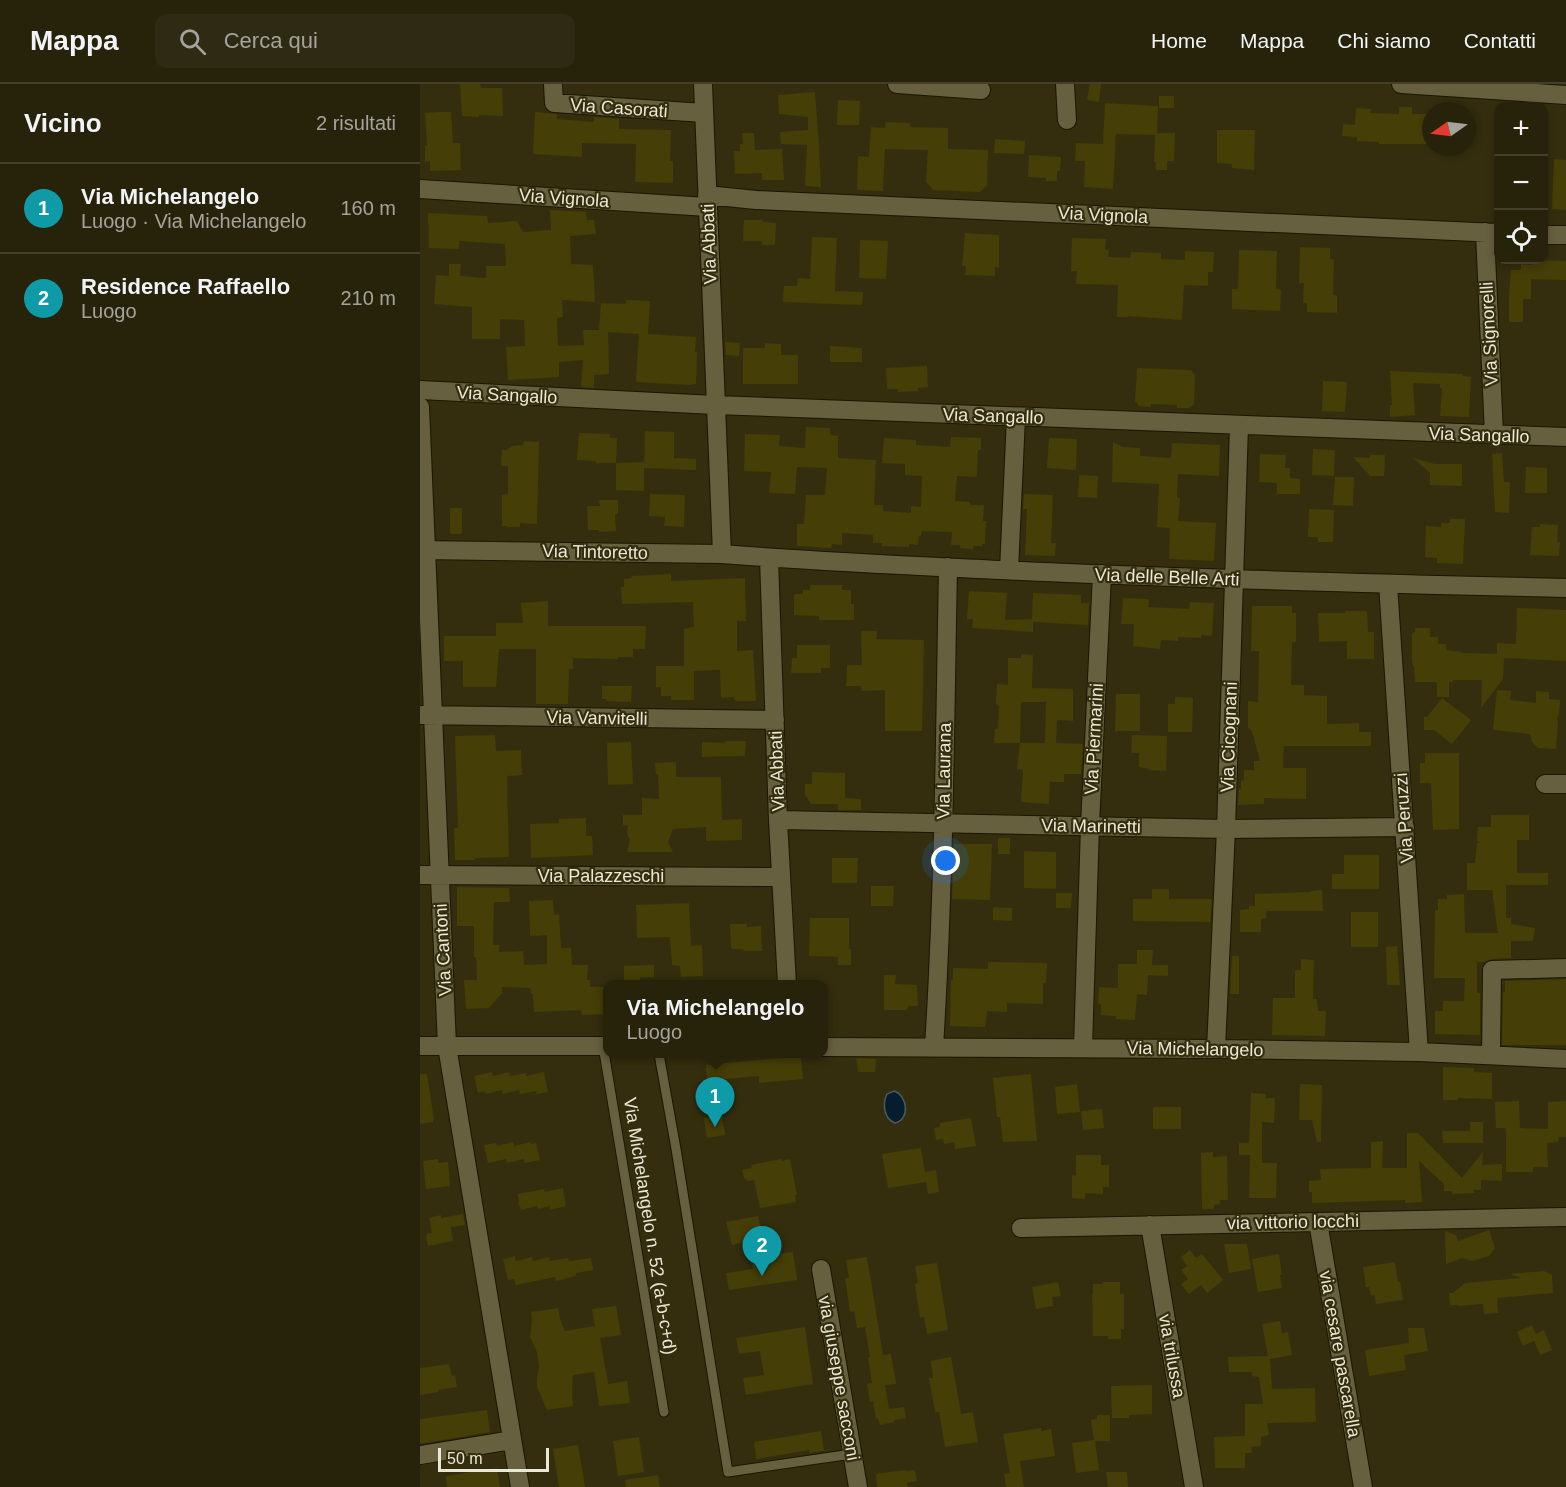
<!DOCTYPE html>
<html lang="it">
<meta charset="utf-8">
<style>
body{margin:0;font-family:Arial,sans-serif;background:#2f2a13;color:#f1f3f6}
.controls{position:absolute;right:18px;top:18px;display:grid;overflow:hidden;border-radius:12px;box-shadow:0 3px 9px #0003}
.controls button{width:54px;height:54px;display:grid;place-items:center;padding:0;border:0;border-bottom:2px solid #433f2b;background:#27220a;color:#f1f3f6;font:30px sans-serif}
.compass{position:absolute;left:1002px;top:18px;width:54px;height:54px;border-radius:50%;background:#27220a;box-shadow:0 3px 9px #0003;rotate:256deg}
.scale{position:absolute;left:18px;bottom:15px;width:111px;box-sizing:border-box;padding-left:6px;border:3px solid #eae7d5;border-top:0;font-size:16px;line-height:21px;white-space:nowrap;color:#eae7d5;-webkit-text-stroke:4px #342e0e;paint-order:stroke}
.you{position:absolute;left:526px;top:777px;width:21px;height:21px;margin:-15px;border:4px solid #fff;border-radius:50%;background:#1a73e8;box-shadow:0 0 0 9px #1a73e833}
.badge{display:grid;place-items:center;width:39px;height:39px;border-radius:50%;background:#06d5b6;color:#fff;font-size:20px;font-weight:700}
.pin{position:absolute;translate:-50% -50px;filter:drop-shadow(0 2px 3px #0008)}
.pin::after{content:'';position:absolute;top:32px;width:21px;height:18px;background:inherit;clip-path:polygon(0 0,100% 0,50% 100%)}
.popup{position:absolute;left:183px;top:896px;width:225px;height:78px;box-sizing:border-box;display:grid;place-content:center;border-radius:12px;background:#27220a;filter:drop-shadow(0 2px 4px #0005);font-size:20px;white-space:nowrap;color:#a4a49c}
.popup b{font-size:22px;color:#f1f3f6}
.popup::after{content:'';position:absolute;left:50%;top:100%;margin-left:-12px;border:12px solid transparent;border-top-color:#27220a}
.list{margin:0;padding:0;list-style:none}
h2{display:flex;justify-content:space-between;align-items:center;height:78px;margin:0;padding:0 24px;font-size:26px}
h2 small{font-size:20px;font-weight:400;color:#a4a49c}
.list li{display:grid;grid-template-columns:39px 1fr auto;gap:18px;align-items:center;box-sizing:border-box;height:90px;padding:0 24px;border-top:2px solid #433f2b}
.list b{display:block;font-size:22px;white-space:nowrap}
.list p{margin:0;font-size:20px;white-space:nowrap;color:#a4a49c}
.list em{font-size:20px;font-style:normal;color:#a4a49c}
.icon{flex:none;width:33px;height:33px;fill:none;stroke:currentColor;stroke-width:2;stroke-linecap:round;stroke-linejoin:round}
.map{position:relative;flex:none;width:1146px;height:1403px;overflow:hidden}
header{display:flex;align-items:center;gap:36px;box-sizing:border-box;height:84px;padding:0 30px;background:#27220a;border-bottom:2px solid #433f2b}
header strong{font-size:28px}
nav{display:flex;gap:33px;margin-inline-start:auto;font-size:21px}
.search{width:420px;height:54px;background:#2f2a13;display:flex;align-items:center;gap:15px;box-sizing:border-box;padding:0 21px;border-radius:12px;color:#a4a49c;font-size:22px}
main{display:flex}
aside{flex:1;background:#27220a}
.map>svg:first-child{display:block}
.water{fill:#051e2d;stroke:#4a5a5f;stroke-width:1.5}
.building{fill:#463e07;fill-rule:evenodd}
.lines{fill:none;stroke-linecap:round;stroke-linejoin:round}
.lane-casing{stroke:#1a1601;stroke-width:11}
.street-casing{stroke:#1a1601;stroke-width:20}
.lane{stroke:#66603f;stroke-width:9}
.street{stroke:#66603f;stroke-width:18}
.labels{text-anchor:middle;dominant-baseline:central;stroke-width:4.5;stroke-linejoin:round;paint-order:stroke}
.street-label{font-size:18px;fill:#eae7d5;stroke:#342e0e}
</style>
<header>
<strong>Mappa</strong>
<div class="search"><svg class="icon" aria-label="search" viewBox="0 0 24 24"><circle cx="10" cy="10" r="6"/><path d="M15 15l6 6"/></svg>Cerca qui</div>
<nav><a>Home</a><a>Mappa</a><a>Chi siamo</a><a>Contatti</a></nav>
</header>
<main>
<aside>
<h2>Vicino<small>2 risultati</small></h2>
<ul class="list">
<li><span class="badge" style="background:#0f9aa8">1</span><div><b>Via Michelangelo</b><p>Luogo · Via Michelangelo</p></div><em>160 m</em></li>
<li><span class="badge" style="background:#0f9aa8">2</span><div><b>Residence Raffaello</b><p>Luogo</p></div><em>210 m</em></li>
</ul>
</aside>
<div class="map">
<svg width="1146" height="1403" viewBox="0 0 1146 1403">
<rect width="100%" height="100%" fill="#342e0e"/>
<path class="water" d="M474 1007C487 1011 491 1035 475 1039 464 1035 462 1020 467 1010Z"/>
<path class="building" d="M40 0H60L61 4H82L83 32 59 31V33L42 32Z
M670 0H681L679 18 667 16Z
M395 8 399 62 401 103 385 102 387 61 361 60 360 48 388 46V33L359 30 358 11Z
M739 12H754V24H739Z
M418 16 440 17 439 41H417Z
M685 19 738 22 737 49H755L754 77H747V86H736V78H734L735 51 696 50 693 105 664 103 665 77H655L656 59 683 60Z
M979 23H992V30H1011V60H959V58L937 57V53L922 52 923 40 935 41 936 24 951 25 950 29 979 30Z
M21 28H31L33 59H40L41 86 10 87V77L5 78V62H7L5 29Z
M115 28 137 30V35L174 38V33L199 35V45L251 46 250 77H253V99L215 98 216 60 162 59V73L113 70Z
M466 38 490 39V43L528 44V65L568 66 567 101 560 108 513 106 506 98 508 66 465 65 463 107 437 106 438 72 449 73 451 43 465 44Z
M797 46H835L834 86 812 84V80L797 79Z
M322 49H334L335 66 362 65 364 96H342V89L315 90 314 67H320V60H323Z
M575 55 605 57 604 70 574 69Z
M609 71 641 73 640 87H637V97H626V94L608 93Z
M1134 75 1146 76V126L1132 125Z
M130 126 166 128 167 136H174L176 150 150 152 151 180 173 181 175 218 142 216 143 233 137 234 138 262 164 261 163 246H179L181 219 206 220V216L230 217 228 250 276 253 275 268H277L276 300 270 301 216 298 219 250 188 248 189 290 174 291V304L161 303 163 276 139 278V293L88 296 86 263 105 262 104 236 80 235V255H52V223L14 220 16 191 29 192V180H41L40 192 66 194V182H86L85 160 39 157V165L9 164 8 129 67 132 68 139 97 137 103 148 131 146Z
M324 136H343V138L356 139 355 161H342V157H323Z
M545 149 579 151V184L575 183V192L545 191 546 182H542Z
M392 153 417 154 415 207 443 208 442 221 363 218 364 202H377L378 194 390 195Z
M652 154 686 155 685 166H689L688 173 710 174 711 168 741 169V175L765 176V167L794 168 793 188H788V202L764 201 762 236 708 232V233H697L698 201 656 200 657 187H651Z
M440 156 468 157 466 195 439 194Z
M880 163 910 164V174L914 176 913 210 917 212V229L887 228V219H883L884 199H879Z
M819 166 857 167 856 205 861 206 860 227 812 225V205H818Z
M1111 176 1146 177V196L1111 195V215H1103V238H1089V210L1091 186H1101V180L1111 181Z
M305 258 320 259 319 272 306 271Z
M345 259 361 260V271H378V300H323V264H345Z
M410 262 442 264V278H410Z
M507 282 508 303 498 304V307L478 308V305H467L466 284Z
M717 284 771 286 775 291 774 320 769 324H757V321L731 320V323L719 322 715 317Z
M970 287 1043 290V292L1051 293 1049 333 1020 332 1022 304H1020V300L993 299 995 331 970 333V321H972Z
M903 297 927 298 925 328 902 327Z
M386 343 410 344V351L418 352V374L456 376 454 421H463V427L491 429V422L501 423 502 392 485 391V380L462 379 464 354 496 356V361L530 363 531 353 561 354V366H558L557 393 537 392 535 417 550 418V421H564L563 437H566L565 460H562V462H553V465L540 464V461H531L532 448 502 447 501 452H499L498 461 489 460V463L462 462V459H453V451L422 449V461L412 460 411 464 377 462V440H384L386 411H405L407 384 377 383 375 410 349 409 351 388 324 387 325 350 360 351 359 362 385 364Z
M225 347 254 348V374L276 375V386L224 384Z
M159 349 190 350V354H197L196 379H176V377L157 376Z
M629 354 657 355 656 386 627 384Z
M104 357 119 358 117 440 100 439V443H87V442H82V411L88 410V382H81L82 366H87L92 362 103 361Z
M693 358 703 363 720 364V372L751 374 752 359 800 361 799 392 758 390 757 414H760L758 437 796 439 794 477 749 475 750 444 737 443 739 400 692 398Z
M893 365 915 366 914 392 892 391Z
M1082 369 1084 398H1090L1089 429 1075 428 1072 370Z
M840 370 866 371 865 384H870V394L880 395V410H857V399L839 398Z
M950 371H965L964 392H950L933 373 950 374Z
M993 374 1015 380H1042V402L1010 401V389Z
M224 378V407L196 406V379Z
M1106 383 1127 384V409H1105Z
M659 391 678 392 677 414 658 413Z
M915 393H934L933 422 913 421Z
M230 410 265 411 264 443 244 442 245 433 229 432Z
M604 410 633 411 631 459H636L635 472 605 471 607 425H603Z
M179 416H198V430H195L196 447 179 448V446H168L167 422H180Z
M30 424H42V450H30Z
M889 425 914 426 913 458H898V453H888Z
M1030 435H1045L1043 480 1017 479V474L1005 473 1006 442 1021 443V439H1030Z
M1120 440 1138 441 1137 458H1140L1139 472 1110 471 1112 443H1120Z
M251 490V497L325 494 326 537H317V567L333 566 336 617H316L313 613 301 614 300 586 274 587V616H251V612H241V603H236V582H264V545L274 543 273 518 202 520 201 503H204V495L212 494 211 492Z
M390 501H422V506H431V520H434V536H399V532L374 531V510H383V506H390Z
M549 507 587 509 585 536 612 535 613 509 661 511V519H669L668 541 613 538V548L552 544 553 535H547Z
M703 514 729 515 728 523 769 525 770 518 794 519 792 552 781 551V554L758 553V557L741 556 740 565 713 562 714 540H701Z
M128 517V542H226L225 565H213V573H198V575L153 574V585H149L148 620H116V565H79L76 603H43V577H24V552H76V539H103L101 519Z
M832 522H872V529H876V558H872L871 601H884V611L907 612V640L939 639V648H951V662H864L863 684H886V715L844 714V720L818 721 819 705H821V697L824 696V686H834V677H840L832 647 828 643V617L838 618 839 567H831Z
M1097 524 1146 526V577L1084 574 1083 595 1061 624 1062 596H1033V598H1029V613H1017V598H995L994 582H993L992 575V549L995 548V544H1010V553H1018V560H1026V566L1041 568 1042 569 1077 570V559L1096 560Z
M925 527H947L948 548H954V575H927V557L899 558 898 529H925Z
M441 547H457L456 555 504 556 502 647H465V606L442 607 441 602H426L427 581H442Z
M377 561H410V584H401V589H371L372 574H377Z
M601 570 613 571 612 604 653 605V637L637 636 636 659 663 660 661 690H644V698H630L629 720 601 718 603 686 597 685 600 659H574L575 645H578L579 622 576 620 577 600 588 601V574H601ZM601 618H626L625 659H600Z
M182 602H212L211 618 186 617 187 615H182Z
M1077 606 1091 607 1090 616 1116 619V607L1129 608V615L1140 616 1139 631 1137 634 1138 639 1136 665 1118 664 1112 658 1110 650 1073 646Z
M696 610H720V647H695Z
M755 613 773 614 772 648H748V620H755Z
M1022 614 1051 636 1032 660 1014 646H1004V633H1007Z
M75 651 76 667 101 666 102 691 87 692 89 773 55 774V776H35L34 744H38L35 652Z
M712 651 747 652 746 687 728 686 729 685 719 683V669H711Z
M305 657H326L325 672 282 673V658L305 659Z
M211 658 213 700 188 701 187 659Z
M1005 669H1039V745L1013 746 1011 699H1000V679H1005Z
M256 678V693H301L302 736 322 735V756L286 757V743L253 745 248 758 253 768H207L210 756 207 750 208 742 203 741V731H222V714L239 715 238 690H236L235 679Z
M392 688 425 689V714L441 715V726H418V720H391L385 711V700H392Z
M1071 731H1109V756H1097V789H1128V801H1086V834H1091V840L1115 844 1113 857H1091V874L1072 875 1064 878H1057V909H1060V951L1015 950V927H1023V917H1044L1045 894H1014L1015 826H1018V815H1027V811L1044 810 1045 849H1078L1072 806H1047V779H1055L1057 760 1060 757H1057L1058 743H1071Z
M166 734V752H172L173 771 111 774 110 740 139 739V735Z
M578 754H590V770H578Z
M534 760H572L570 816 532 815Z
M604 767 636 768V805L604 804Z
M924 771H959V805H912V790H924Z
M412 774H438L437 799H412Z
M451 802H474L473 822H451Z
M37 803 89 804 90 818H74L73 861H79V868L103 867 104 881 127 880V851L110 852 109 817 133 816 134 831 139 830 141 864H151L152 881H168L167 896H170V903H187V930L162 931 161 926 114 928 113 910H111L110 904 82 903V909L69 924 46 925 44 896H57L56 873H54V842H37Z
M732 805H749V815H792L790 838 713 837V815H732Z
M902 806 903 827H846V834L841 835V848H820V826L829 825V822H835V810L891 808V807Z
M636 809H652L651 824H636Z
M269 819 271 862 282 861 283 892 261 893 260 882 252 881 250 853 217 854 216 821Z
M573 823 592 824V837L573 836Z
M931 828H958V863H931Z
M390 834H429V865H431V881H418V873L389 872Z
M310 840H327V843L341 842 342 867H324L323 865H311Z
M977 862 980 901H967L966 863Z
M717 866H733L732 881H748V892L728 891 727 911 717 910 715 936 696 935V932L681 931V920H678L679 903 698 904V880H717Z
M812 872H819V910H810Z
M881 875 894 876 893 915H897L898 927H906L905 952 852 951 853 914H875V886H881Z
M568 878 627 879 626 899H623V920L587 919V928L567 927 565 943 530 942 531 896H533V884L568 885Z
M234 881V893H220V900H204V882Z
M464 891H476L475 900 497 901 498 922H488L487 926H464Z
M1146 895V961H1082L1083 908H1085V897Z
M381 972 383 995 339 999V992L287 997 286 981Z
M436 974 456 975 455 988H438Z
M1023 983 1054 984V988L1072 989V1015L1038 1014V1016H1023Z
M72 988 73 992 89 988 90 992 106 989V992L124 988 128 1008 117 1010 116 1007 100 1010 99 1006 83 1010 82 1006 66 1010 65 1007 58 1009 54 992Z
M0 990H7L14 1036H13V1038L0 1040Z
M611 990 617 1057 583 1058 580 1033H577L573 994Z
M657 1000 660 1028 637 1030 635 1003Z
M880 1000 902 1001 901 1058H897L892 1036H879Z
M831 1009 846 1010V1014H855L854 1039 842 1038V1079H857L856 1114H829L830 1071H819V1059H829Z
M1099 1017 1100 1044 1128 1045V1018L1146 1017V1053H1139L1138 1058 1127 1059 1128 1083H1113V1088H1086V1046L1085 1044H1076L1075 1018Z
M733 1023H761V1045H733Z
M682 1025 684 1044 663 1046 661 1027Z
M302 1031 305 1051 287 1054 284 1034Z
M551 1034 556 1062 535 1065 534 1058 524 1060 523 1055 516 1056 514 1044 520 1043V1039Z
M1050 1038H1063V1059H1023L1022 1047H1050Z
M987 1049H998L1042 1094 1063 1068 1062 1081 1082 1080V1097L1061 1096V1106H1054V1109L1032 1110V1107H1024V1100L999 1077 1002 1118 985 1119V1116L892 1119V1108H889V1097L901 1096 900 1085 951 1084V1058L963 1057 962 1084H987Z
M93 1058 94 1062 110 1058 111 1060 116 1059 120 1076 104 1079V1075L87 1079 86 1075 68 1079 64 1061 76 1059 77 1062Z
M501 1064 505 1088 516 1086 519 1108 508 1110 506 1098 468 1104 462 1070Z
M793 1068V1073L807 1072 808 1116H800V1120L794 1121V1125H782L781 1069Z
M656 1071H681V1081H689V1103H683V1110L665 1109V1115L652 1114V1091L656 1092Z
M18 1075V1079L28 1078 30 1102 6 1105 3 1077Z
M362 1075V1077L370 1075 377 1111H375L376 1118 340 1124 334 1096 328 1097 324 1094 322 1086 332 1084 331 1081Z
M143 1104 146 1122 130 1126V1122L118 1125 117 1122 101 1126 100 1122H99L98 1110 124 1105 125 1108Z
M43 1130 45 1141 31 1143 33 1157 8 1162 6 1150 12 1149 9 1134 21 1131V1134Z
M338 1132 342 1149 341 1173 373 1168 377 1196 309 1206 306 1189 333 1185 328 1157 312 1161 306 1138Z
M1069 1146 1075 1164 1069 1172 1052 1177 1042 1174 1026 1180 1025 1147 1036 1151 1038 1157Z
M804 1160H827L831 1185 809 1189Z
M770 1166 776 1174 782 1170 803 1196 787 1209 781 1201 769 1210 761 1200 768 1195 761 1186 767 1182 761 1173Z
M859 1170 862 1191H860L862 1204 838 1208 832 1175Z
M95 1172 96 1177 112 1173 113 1177 129 1173 130 1177 148 1174 149 1177 171 1174 173 1186 156 1189V1192L136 1197 135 1193 96 1201 94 1195 88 1196 83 1175Z
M447 1173 463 1271 471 1270 476 1300 465 1301 469 1325 484 1323 486 1334 474 1336V1338L460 1341 458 1334 456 1335 453 1317 450 1318 447 1300 452 1299 448 1273H450L445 1243 437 1244 434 1227 430 1228 425 1194H429L426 1176Z
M975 1178 978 1198H980L983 1216 956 1220 954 1211 951 1212 949 1203H946L943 1183Z
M517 1179 528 1246 507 1250 504 1233 500 1234 495 1200 498 1199 495 1182Z
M1124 1187 1132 1191 1133 1209 1077 1214 1078 1229 1064 1230 1063 1220 1038 1222V1221H1030L1029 1209H1033L1045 1199 1101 1194 1090 1190Z
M638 1198 641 1212 632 1213 633 1222 616 1225 612 1203Z
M683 1198H700V1210H704V1245H701V1255H688V1252H673L672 1210H673V1200H683Z
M196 1222 201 1251 180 1254 188 1300 207 1297 210 1319 179 1322 174 1288 153 1291 152 1311 153 1322 127 1326 117 1303V1295L119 1283 117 1268 110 1253 112 1236 111 1228 138 1224 140 1235 145 1247 175 1242 172 1225Z
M860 1237 862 1249 868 1248 872 1271 850 1275 852 1305 895 1304 896 1338 847 1339 849 1351 841 1353V1362L831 1363 832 1369H825V1384H795L794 1353 825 1352V1320H843L839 1293 832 1292V1288H809L808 1273 848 1272 842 1240Z
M1112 1241 1116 1250 1124 1246 1132 1266 1120 1271 1114 1257 1103 1262 1097 1248Z
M385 1243 393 1300 326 1311 323 1294 344 1291 340 1267 319 1270 316 1254Z
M988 1244H1004L1008 1267 984 1271 986 1286 949 1292 945 1266 989 1259Z
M531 1273 541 1330 553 1328 558 1358 525 1363 519 1328H515L509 1294H513L511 1277Z
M29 1280 32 1292 35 1291 37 1303 18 1306V1308L0 1311V1284Z
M732 1301V1330L709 1331V1334H692L691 1302Z
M67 1326 70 1348 0 1360V1335Z
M677 1331H690V1357H675L679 1386 656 1389 652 1359 674 1356 671 1336 677 1335Z
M621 1344V1347L631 1345 635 1372 600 1377 604 1403H586L584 1390 590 1389 583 1350Z
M401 1347 404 1367 389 1369V1366L336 1375 334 1358Z
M219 1353 224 1388 198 1392 193 1357Z
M158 1361 165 1403H139L133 1365Z
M77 1384 80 1403H27L26 1392Z
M485 1386V1387L495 1386 497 1397 487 1399 488 1403H457L456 1390Z
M686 1388H707L708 1403H688Z
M238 1391 240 1403H206L205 1396Z"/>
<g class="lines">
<g class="lane-casing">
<path id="lane" d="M183 962 244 1328
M239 970 256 1065 308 1388 432 1370"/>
</g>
<g class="street-casing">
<path id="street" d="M133 0 134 19 284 29
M283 0 302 470
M477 0 561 6
M645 0 647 36
M981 0 1146 11
M0 105 288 123
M287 111 336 116 1078 149
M1065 148 1074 351
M1124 151H1146
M0 306 295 321 1146 353
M0 323 27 962 100 1403
M0 466 302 470C402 478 502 482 601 487 783 495 964 500 1146 504
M349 474 358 736 367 900
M589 486 596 333
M968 500 999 968
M2 631 355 636
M1125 700H1146
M358 736 806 745 985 743
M0 791 361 793
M0 962H187
M403 963 796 965 999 968 1146 975
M514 963C524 803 525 643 528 483
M663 963 670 742 682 490
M796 965 806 745 819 342
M1071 971 1072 886 1146 884
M898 1138 943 1403
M730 1141 774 1403
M601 1144 1146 1133
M401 1185 438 1403
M0 1371 92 1356"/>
</g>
<use href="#lane" class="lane"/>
<use href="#street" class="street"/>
</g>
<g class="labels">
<g class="street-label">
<text transform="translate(199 24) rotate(4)">Via Casorati</text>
<text transform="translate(144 114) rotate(4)">Via Vignola</text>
<text transform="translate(683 131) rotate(3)">Via Vignola</text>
<text transform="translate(289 160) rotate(-92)">Via Abbati</text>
<text transform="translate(1069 250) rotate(-93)">Via Signorelli</text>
<text transform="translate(87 311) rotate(3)">Via Sangallo</text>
<text transform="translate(573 332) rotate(2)">Via Sangallo</text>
<text transform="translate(1059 351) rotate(2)">Via Sangallo</text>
<text transform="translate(175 468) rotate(1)">Via Tintoretto</text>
<text transform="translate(747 493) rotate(2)">Via delle Belle Arti</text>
<text transform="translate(177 634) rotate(1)">Via Vanvitelli</text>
<text transform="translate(809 653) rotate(-88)">Via Cicognani</text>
<text transform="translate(674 655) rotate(-87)">Via Piermarini</text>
<text transform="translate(357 687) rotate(-92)">Via Abbati</text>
<text transform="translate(524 687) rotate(-89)">Via Laurana</text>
<text transform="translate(984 734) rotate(-94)">Via Peruzzi</text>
<text transform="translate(671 742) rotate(1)">Via Marinetti</text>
<text x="181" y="792">Via Palazzeschi</text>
<text transform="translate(23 866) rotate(-93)">Via Cantoni</text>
<text transform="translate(775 965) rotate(1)">Via Michelangelo</text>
<text transform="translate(873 1138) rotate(-1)">via vittorio locchi</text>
<text transform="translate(230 1142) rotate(81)">Via Michelangelo n. 52 (a-b-c+d)</text>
<text transform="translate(920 1270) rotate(80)">via cesare pascarella</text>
<text transform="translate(752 1272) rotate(80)">via trilussa</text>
<text transform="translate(419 1294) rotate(80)">via giuseppe sacconi</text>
</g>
</g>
</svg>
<div class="controls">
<button>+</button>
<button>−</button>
<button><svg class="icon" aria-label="locate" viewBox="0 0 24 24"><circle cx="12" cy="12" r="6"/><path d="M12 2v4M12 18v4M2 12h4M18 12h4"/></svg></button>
</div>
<svg class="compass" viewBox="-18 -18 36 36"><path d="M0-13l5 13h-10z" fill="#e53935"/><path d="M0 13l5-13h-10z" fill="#a4a49c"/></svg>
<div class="scale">50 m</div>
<div class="you"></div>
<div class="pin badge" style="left:295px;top:1043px;background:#0f9aa8">1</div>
<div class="popup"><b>Via Michelangelo</b>Luogo</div>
<div class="pin badge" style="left:342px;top:1192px;background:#0f9aa8">2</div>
</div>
</main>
